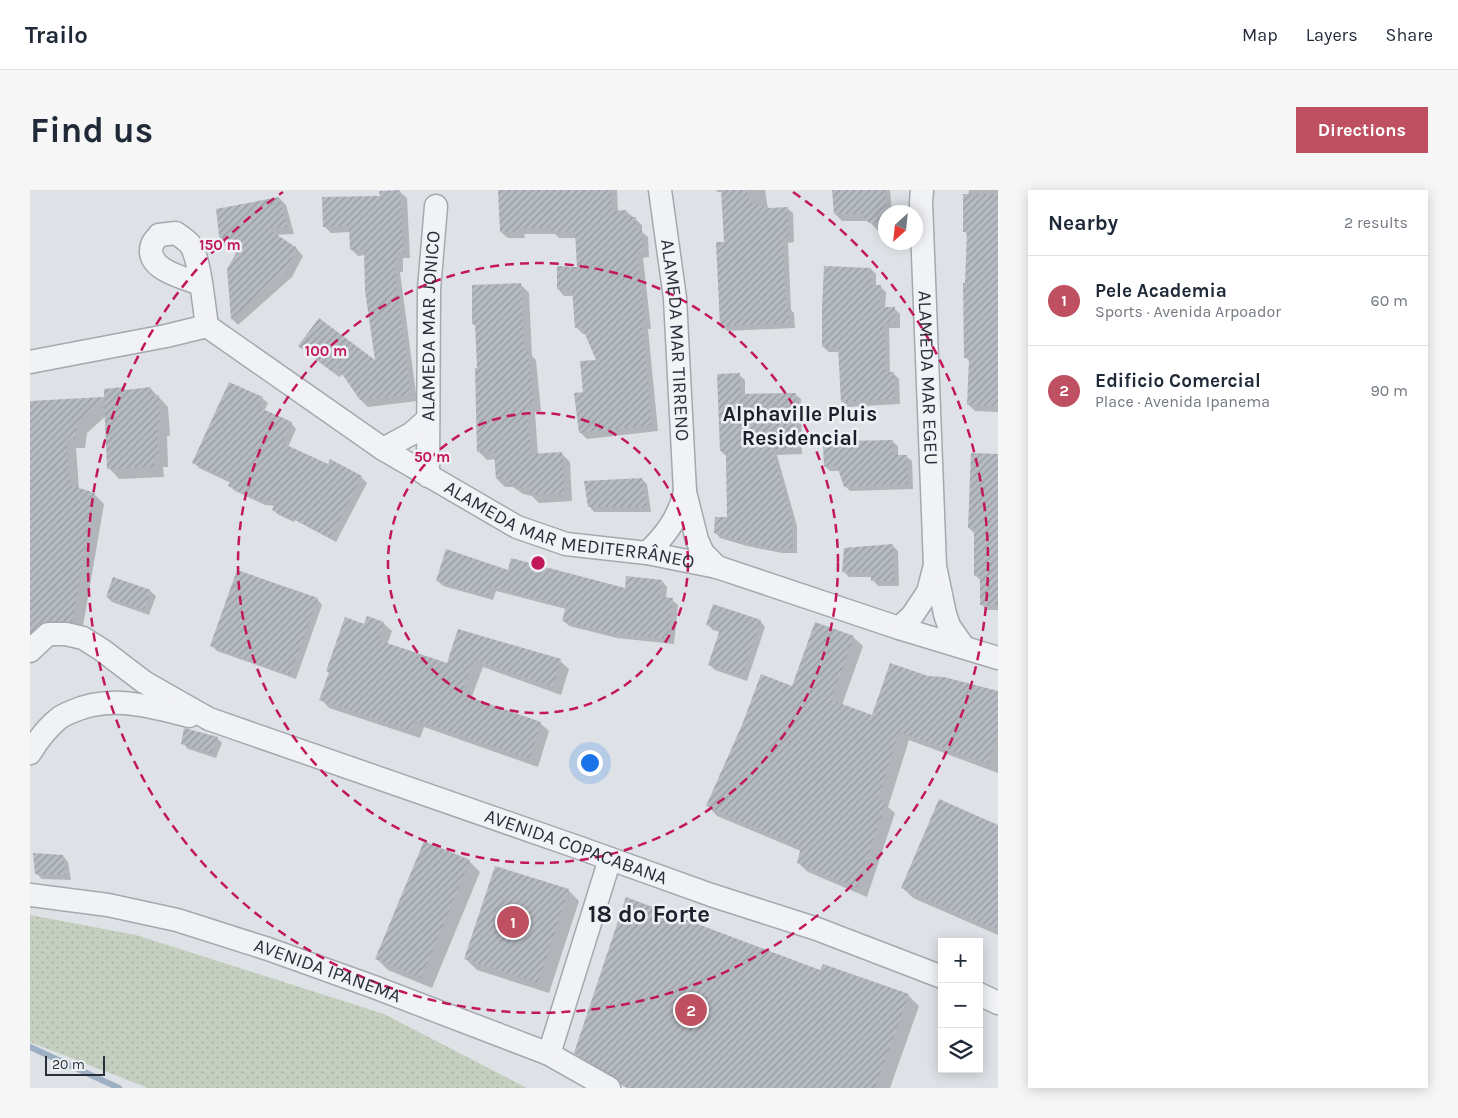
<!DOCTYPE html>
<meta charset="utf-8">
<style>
body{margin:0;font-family:Karla,sans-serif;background:#f6f6f7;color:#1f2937}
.controls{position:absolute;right:15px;bottom:15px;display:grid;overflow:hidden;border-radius:0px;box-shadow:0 2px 12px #0003}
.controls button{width:45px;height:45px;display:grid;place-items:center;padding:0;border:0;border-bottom:1px solid #e0e1e3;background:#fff;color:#1f2937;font:25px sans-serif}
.compass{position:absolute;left:848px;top:15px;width:45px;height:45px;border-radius:50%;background:#fff;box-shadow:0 2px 12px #0003;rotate:207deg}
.scale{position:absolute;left:15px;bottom:12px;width:60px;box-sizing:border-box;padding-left:5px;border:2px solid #29303b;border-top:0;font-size:14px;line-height:18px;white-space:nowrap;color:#29303b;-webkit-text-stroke:4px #eef0f4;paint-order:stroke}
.you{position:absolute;left:559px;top:572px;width:18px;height:18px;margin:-12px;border:4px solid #fff;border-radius:50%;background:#1a73e8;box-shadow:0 0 0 8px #1a73e833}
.badge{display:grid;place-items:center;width:32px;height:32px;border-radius:50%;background:#bf5061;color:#fff;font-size:16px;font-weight:700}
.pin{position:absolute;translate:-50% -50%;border:2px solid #fff;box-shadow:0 1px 5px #0006}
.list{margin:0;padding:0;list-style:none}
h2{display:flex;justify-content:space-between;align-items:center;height:65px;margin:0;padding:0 20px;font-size:21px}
h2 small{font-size:16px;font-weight:400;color:#747a83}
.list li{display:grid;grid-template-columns:32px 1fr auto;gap:15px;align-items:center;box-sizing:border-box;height:90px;padding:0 20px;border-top:1px solid #e0e1e3}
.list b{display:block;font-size:19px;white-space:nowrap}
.list p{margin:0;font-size:16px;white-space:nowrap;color:#747a83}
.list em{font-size:16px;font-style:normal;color:#747a83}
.icon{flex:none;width:28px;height:28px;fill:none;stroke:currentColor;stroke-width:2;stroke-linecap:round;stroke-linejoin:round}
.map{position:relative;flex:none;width:968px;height:898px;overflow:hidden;border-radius:0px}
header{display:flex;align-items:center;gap:30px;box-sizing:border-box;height:70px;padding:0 25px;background:#fff;border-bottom:1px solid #e0e1e3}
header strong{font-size:24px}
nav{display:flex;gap:28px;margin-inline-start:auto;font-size:18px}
.intro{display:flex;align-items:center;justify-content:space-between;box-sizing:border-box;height:120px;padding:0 30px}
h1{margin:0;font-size:35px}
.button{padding:12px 22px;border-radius:0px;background:#bf5061;color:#fff;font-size:18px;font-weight:700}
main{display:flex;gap:30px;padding:0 30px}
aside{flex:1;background:#fff;border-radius:0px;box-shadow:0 2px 12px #0003}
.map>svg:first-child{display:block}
.park{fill:url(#park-dots)}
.shadow{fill:#0003}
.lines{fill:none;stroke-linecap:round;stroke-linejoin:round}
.stream{stroke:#9dafc3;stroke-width:6}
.building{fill:url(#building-hatch)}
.street-casing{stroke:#a4a8af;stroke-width:25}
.street{stroke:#f1f2f5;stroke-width:22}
.ring{fill:none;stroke:#c2185b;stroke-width:2.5;stroke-dasharray:9 6}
.labels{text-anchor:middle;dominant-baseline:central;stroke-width:5;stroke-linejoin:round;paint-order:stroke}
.street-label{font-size:19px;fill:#29303b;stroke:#eef0f4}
.quarter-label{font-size:21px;font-weight:bold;fill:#1b212c;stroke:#eef0f4}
.district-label{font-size:24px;font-weight:bold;fill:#1b212c;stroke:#eef0f4}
.centre{fill:#c2185b;stroke:#eef0f4;stroke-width:2.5}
.ring-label{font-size:15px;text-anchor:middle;font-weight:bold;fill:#c2185b;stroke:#eef0f4;stroke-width:5;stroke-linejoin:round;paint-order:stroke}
</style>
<header>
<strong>Trailo</strong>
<nav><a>Map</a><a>Layers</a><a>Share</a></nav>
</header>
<div class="intro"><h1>Find us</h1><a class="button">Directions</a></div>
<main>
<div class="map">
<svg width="968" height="898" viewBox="0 0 968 898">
<defs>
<pattern id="park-dots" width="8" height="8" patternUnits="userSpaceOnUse" patternTransform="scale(1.25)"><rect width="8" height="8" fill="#c4cfc0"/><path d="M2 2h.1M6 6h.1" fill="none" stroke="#a8b2a6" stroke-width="1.8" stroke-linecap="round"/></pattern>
<pattern id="building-hatch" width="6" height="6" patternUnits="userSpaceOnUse" patternTransform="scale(1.25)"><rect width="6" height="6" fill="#b6bbc2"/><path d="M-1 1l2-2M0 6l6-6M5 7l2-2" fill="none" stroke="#94989f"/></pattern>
</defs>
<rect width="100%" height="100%" fill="#dee1e6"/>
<path class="park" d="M0 725 106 745 354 824 497 898H118L0 852Z"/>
<path class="shadow" d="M469 0H587L588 22 596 21 612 35V42L618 47 619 67 613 68 621 139H618L628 241 557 249 550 242 554 203 568 171 556 144H553L546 137 544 106H534L528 99 549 78 546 48H529L525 44H494L495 48H478L471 42Z
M685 0H735L738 19 757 18 763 23 764 52 758 53 761 120 764 123 765 138 697 141 692 135 695 53 692 2H688Z
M803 0H860L862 22H856V39L847 40 839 31H812L805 24Z
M939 0H968V222L945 221 938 214 940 171 935 167 938 45 934 41Z
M370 2 377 8 380 68H373V82H370L387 211 338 217 331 210 314 184 309 187 270 156 347 173 335 65 328 66 321 59V42L301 43 294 36 351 7Z
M249 8 256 15 264 44 245 45 266 58 273 66 262 87 208 135 202 129 198 79 208 64 199 60 191 53Z
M841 79 846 84V96H850L856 102 855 118H864L870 124V138H859L860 183H863L869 189 870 214 818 217 812 211 810 162H799L793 157Z
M491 95 499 103 502 166 506 170 511 221 505 222 508 265 531 263 540 272 542 311 509 313 502 306 493 304 483 297H475L467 289 466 269 457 270 449 262V179L447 137 443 134Z
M709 185 715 190V205L765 204 771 209 772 264 747 265 767 336V363H752L717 356 690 348 685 342 698 328 696 266 691 261Z
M121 199 138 217 140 246H137L138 277H133L134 287 89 289 79 278 76 226 57 243 55 258H46L49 299 64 304 74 314 52 442 0 463V224L6 212 76 208 95 201Z
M232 208 238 213 234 221 261 233 266 239 258 257 298 276 301 271 331 287 337 293 306 352 265 330 264 332 249 325 243 320 245 316 235 315 205 301 200 296 201 293 169 278 164 272Z
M862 251 868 256V266H876L882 271 883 299 820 301 815 296 810 281H800L795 276Z
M942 265H968V420H957L951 414V391L945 385V344L939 338Z
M612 289 617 294 621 322H564L559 316Z
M863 356 868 361 869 396H848L843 390 842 387H819L814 382Z
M479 381 596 399 632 391 637 397 636 409 642 410 648 415 644 454 587 448 539 436 533 430 536 419 466 401 463 410 413 396 407 390Z
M120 401 126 406 119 425 82 412 77 407Z
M287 409 292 415 266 489 187 461 181 455Z
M730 431 735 437 717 491 685 480 680 475 690 442 683 440 677 434Z
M353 433 362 441 357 455 418 475 429 441 530 471 539 479 531 505 453 477 441 509 510 533 519 541 508 577 394 537 390 548 299 518 291 509 300 483 297 481 335 436Z
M823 447 833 456 812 515 843 526 898 488 964 502 968 505V583L879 550 858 617 865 623 837 707 778 682 768 673 771 661 687 626 678 616 763 497Z
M187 548 192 553 186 568 158 559 153 553Z
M909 611 968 636V745L883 708 872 697Z
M33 666 38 672 41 690 12 689 6 683Z
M439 671 450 682 402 798 358 780 347 769Z
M538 700 549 711 519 803 447 780 436 769Z
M791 782 878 805 889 816 860 898H597L557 874 545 863Z"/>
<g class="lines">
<path class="stream" d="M0 857 89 898"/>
</g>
<path class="building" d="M370 0 374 62H367V75H364L381 205 330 210 308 178 301 181 268 156 289 128 345 170 335 101 334 59 320 60 319 36 293 37 292 7 350 6 349 1Z
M468 0H581L582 21 596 20 597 27H606L607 40 612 39 613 61 607 62 615 133H612L622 235 549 243 544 203 553 202 550 171 566 170 552 137 545 138 542 100 527 99V76L547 77 545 42 521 41V38H488L489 42H470Z
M691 0H717L720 13 740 18 758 17 759 47 753 48 756 117 759 116 760 133 690 136 686 52H694Z
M802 0H855L857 22 856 32 839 33 832 24H804Z
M933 4H968V216L937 215 939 168H934L933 93H935L937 42H933Z
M249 7 258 38H237L267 58 256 80 201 129 197 79 208 60 190 54 186 19Z
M794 76 841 78V95H851L850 117H865V133H854L855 165V182H864L865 209 811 212 808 157H792V117Z
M491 93 494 160H498L504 214H497L501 264 532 262 534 303 500 305 499 297 488 298V296H483V293H477V288L466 289 464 261 447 262 445 178H447L445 134H442V95Z
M710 183V204L766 203 768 259 743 260 762 329 763 358 745 359 711 351 684 343 685 327H697L696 261H690L687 184Z
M199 192 233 207 228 217 262 232 252 253 298 274 300 269 332 286 300 348 259 326 258 328 242 320 246 311 229 310 198 296 201 290 162 273Z
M93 197 95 200 121 197 122 207 129 205 130 236H127L129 267H124V277L77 279 74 208 47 233 45 249 36 248 40 295 65 303 42 432 17 431 9 434 0 443V211L74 207V199Z
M863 250V265H877L878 294 814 297 807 276 794 277 793 256 815 255V251Z
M941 263 968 264V415H950V386H944V338H938Z
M612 288 617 317H558L554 291Z
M863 354 864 391H841V382H812L814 358Z
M416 359 478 380 481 368 595 398 596 386 632 390 630 407 643 408 639 449 580 443 532 431 536 416 461 396 458 406 406 391Z
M207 380 288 408 260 485 180 456Z
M83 387 121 400 114 420 76 407Z
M683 414 731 430 712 486 678 475 690 439 676 435Z
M337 426 354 432 348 450 417 473 428 439 531 469 523 497 444 470 431 504 511 532 500 569 385 530 382 541 289 510 299 482 296 481 315 427 334 434Z
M785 432 824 446 801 510 842 525 860 473 898 486 914 487 968 501V545L958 574 869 542 848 608 856 613 827 698 767 673 771 657 676 616 712 535 731 484 762 496Z
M154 538 188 547 181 563 151 554Z
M909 609 968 635V740L871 698Z
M394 651 440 670 391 788 345 769Z
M3 663 33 665 36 685 5 684Z
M465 676 539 699 508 793 434 769Z
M596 707 790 780 793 774 879 804 845 898H597L591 894 585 887 544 863Z"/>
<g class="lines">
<g class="street-casing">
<g id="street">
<path id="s1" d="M630 0 645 108 655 302 667 350 673 363 687 377"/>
<path id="s2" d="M892 0 891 12 905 376 915 424 919 436 933 456"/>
<path d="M171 94C154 88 114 79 122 55 123 51 127 48 129 45L146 43C150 46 155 49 159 53 170 65 174 118 177 136"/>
<path id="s3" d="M0 172 136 146 177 136 353 259 487 337 536 354 617 363 687 377 869 438 968 468"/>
<path d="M353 259 381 244 398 229"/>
<path id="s4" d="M398 286 399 99 406 16"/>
<path d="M617 363C636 345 649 327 655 302"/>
<path d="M869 438 882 426 898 402 904 379"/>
<path id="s5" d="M0 461 18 444H36L53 448 72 460 114 492 179 529 550 658 681 705 787 739 912 787"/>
<path d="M0 563C8 550 16 539 27 530 31 526 36 524 41 522 80 504 119 516 159 526"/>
<path id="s6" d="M0 705 78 715 147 730 238 759 344 797 519 864 579 898"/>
<path d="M949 804 968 813"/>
<path d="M519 864 580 669"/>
</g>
</g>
<use href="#street" class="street"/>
</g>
<g class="ring">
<circle cx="508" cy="373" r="150"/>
<circle cx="508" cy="373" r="300"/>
<path d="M763 2A450 450 0 1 1 253 2"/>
</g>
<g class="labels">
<g class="street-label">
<text stroke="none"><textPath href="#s4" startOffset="150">ALAMEDA MAR JONICO</textPath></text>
<text stroke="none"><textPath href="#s1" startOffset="151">ALAMEDA MAR TIRRENO</textPath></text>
<text stroke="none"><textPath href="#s2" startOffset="188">ALAMEDA MAR EGEU</textPath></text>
<text stroke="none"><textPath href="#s3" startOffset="600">ALAMEDA MAR MEDITERRÂNEO</textPath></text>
<text stroke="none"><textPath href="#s5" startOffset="599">AVENIDA COPACABANA</textPath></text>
<text stroke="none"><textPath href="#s6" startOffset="308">AVENIDA IPANEMA</textPath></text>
</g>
<g class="quarter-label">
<text x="770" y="224">Alphaville Pluis<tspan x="770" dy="24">Residencial</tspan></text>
</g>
<g class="district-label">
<text x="619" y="724">18 do Forte</text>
</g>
</g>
<circle cx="508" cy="373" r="8" class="centre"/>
<g class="ring-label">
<text x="190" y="60">150 m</text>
<text x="296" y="166">100 m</text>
<text x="402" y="272">50 m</text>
</g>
</svg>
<div class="controls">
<button>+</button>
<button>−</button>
<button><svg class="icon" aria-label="layers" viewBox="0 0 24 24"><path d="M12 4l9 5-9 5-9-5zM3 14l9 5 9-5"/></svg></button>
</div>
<svg class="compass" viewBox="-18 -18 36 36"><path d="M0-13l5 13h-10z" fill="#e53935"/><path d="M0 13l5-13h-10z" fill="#747a83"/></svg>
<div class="scale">20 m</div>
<div class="you"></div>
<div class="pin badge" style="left:483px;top:732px">1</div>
<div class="pin badge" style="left:661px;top:820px">2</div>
</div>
<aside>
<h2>Nearby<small>2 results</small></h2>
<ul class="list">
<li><span class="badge">1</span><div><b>Pele Academia</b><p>Sports · Avenida Arpoador</p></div><em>60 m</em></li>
<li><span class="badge">2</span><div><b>Edificio Comercial</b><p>Place · Avenida Ipanema</p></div><em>90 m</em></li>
</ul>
</aside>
</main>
